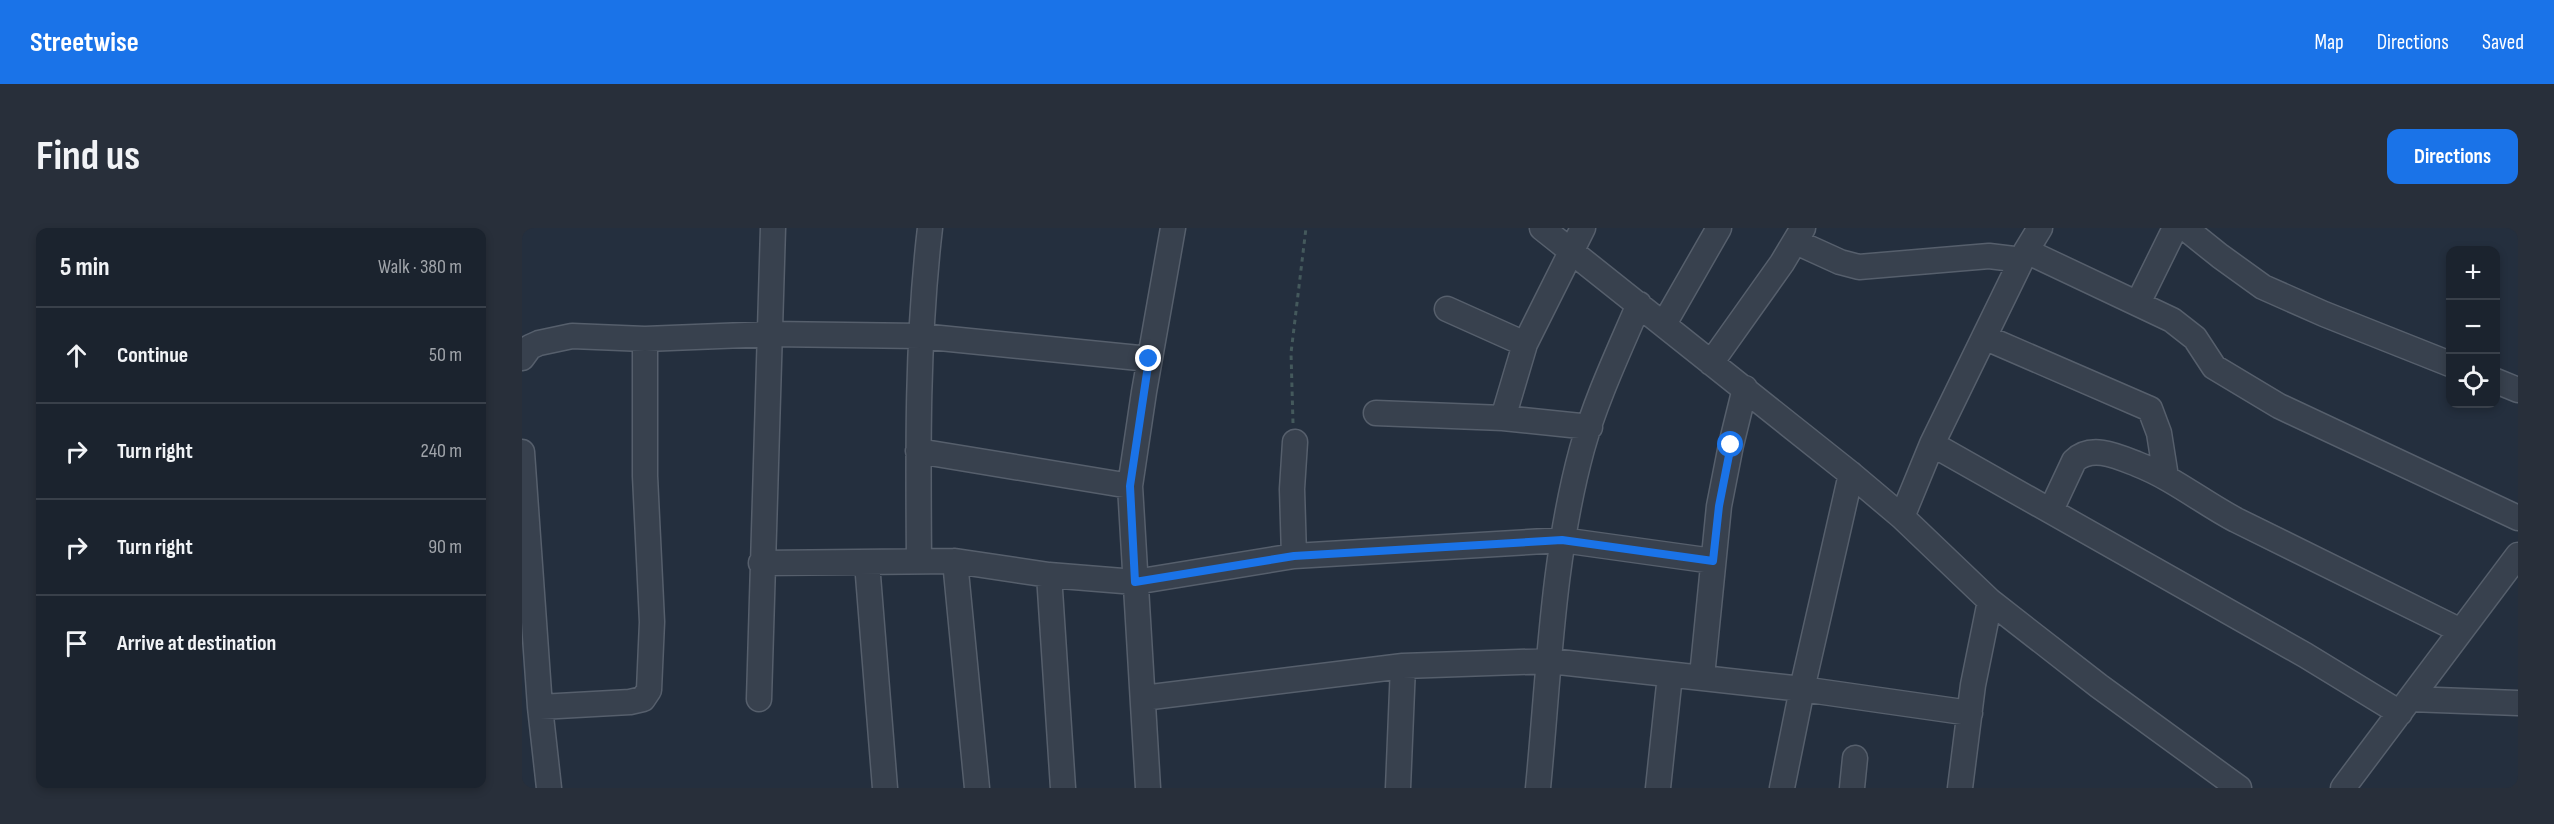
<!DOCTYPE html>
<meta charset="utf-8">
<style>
body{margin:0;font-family:"Sofia Sans Condensed",sans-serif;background:#282f3a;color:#f1f3f6}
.controls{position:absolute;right:18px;top:18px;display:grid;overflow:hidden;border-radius:12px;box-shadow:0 3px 9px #0003}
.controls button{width:54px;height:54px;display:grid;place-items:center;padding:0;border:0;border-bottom:2px solid #39404a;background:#1b232e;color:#f1f3f6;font:30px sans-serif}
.stop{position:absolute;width:18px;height:18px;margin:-14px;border:4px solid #1a73e8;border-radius:50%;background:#fff}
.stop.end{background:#1a73e8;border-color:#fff;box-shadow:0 2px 6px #0008}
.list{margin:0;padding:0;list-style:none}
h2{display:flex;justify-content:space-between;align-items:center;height:78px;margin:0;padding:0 24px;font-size:26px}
h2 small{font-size:20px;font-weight:400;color:#a0a4aa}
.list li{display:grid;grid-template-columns:39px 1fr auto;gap:18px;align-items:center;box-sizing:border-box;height:96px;padding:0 24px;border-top:2px solid #39404a}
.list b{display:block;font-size:22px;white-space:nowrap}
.list em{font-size:20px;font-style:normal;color:#a0a4aa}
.icon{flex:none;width:33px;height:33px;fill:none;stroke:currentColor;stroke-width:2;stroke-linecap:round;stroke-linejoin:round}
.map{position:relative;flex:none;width:1996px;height:560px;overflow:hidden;border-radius:12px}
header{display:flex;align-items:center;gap:36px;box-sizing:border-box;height:84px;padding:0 30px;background:#1a73e8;color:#fff}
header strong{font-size:28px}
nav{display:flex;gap:33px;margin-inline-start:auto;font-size:21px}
.intro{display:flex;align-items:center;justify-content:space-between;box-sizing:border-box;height:144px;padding:0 36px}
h1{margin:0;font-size:42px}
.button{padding:15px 27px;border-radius:12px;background:#1a73e8;color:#fff;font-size:21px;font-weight:700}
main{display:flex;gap:36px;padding:0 36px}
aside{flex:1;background:#1b232e;border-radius:12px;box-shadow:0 3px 9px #0003}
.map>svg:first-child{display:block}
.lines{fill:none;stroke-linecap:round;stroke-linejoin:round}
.minor-casing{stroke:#565f6c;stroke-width:27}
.path{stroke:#44595c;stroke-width:3;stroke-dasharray:4.5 4.5;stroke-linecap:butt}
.minor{stroke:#38414e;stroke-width:24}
.route{stroke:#1a73e8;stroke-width:8}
</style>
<header>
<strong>Streetwise</strong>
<nav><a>Map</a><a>Directions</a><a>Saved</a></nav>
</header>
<div class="intro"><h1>Find us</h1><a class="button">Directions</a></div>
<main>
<aside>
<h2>5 min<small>Walk · 380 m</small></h2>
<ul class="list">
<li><svg class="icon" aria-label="ahead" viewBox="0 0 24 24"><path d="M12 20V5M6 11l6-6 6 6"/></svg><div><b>Continue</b></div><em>50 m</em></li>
<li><svg class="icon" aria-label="right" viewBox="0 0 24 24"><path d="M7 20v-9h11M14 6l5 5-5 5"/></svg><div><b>Turn right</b></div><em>240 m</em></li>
<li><svg class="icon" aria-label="right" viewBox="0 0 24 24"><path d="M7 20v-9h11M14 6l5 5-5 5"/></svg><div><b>Turn right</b></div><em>90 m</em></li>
<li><svg class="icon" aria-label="arrive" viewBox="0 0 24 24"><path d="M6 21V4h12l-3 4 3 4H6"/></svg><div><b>Arrive at destination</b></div></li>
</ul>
</aside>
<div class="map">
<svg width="1996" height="560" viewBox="0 0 1996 560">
<rect width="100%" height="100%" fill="#242f3e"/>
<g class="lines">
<g class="minor-casing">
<path id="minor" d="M1020 0 1329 246 1380 289 1468 373 1577 458 1717 560
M1663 0 1698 28 1741 59 1802 86 1928 136
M1274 14 1318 34 1337 39 1467 28 1500 32
M1504 23 1650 92 1673 110 1692 139 1757 178 1996 290
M1616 75 1653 0
M925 81 1003 116
M1142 96 1197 0
M1462 109 1628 181 1637 205 1644 249
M0 130 8 119 17 115 50 108 123 111 249 106 398 108 627 131
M1189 135 1260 35 1281 0
M1974 153 1996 162
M854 185 981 190 1068 199
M981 190 1003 116 1061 0
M1410 216 1783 427 1878 485
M396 223 608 258
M0 224 18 479 27 560
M1529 282 1552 233C1569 216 1595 228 1615 236 1651 250 1680 274 1714 292 1789 329 1864 366 1939 403
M1380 289 1410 216 1504 23 1518 0
M772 328 770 261 773 214
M397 333C396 222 395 111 408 0
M433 333 455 560
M239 335 433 333 527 347 613 354 772 328 1040 312 1191 333
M345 335 363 560
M527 347 541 560
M1180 448 1197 278 1209 217 1223 160
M621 470 881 438 1028 433 1280 461 1448 485
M237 471 251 0
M1888 471 1996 475
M18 479 108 474 121 471 127 462 130 394 123 248V111
M626 560 608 258 622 164 651 0
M876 560 881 438
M1016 560C1027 447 1030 331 1060 221 1074 171 1097 123 1117 76
M1136 560 1148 447
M1260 560 1280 461 1329 246
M1330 560 1333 530
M1438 560 1451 457 1468 373
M1821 560 1996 327"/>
</g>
<path class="path" d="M771 195 769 125 784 0"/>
<use href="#minor" class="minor"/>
</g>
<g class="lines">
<path class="route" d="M627 131 608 258 613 354 772 328 1040 312 1191 333 1197 278 1209 217"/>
</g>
</svg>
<div class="controls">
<button>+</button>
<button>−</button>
<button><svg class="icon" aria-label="locate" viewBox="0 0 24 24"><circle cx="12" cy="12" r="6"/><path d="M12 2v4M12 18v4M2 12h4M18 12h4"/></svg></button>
</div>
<div class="stop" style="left:1209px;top:217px"></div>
<div class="stop end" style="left:627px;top:131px"></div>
</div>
</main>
